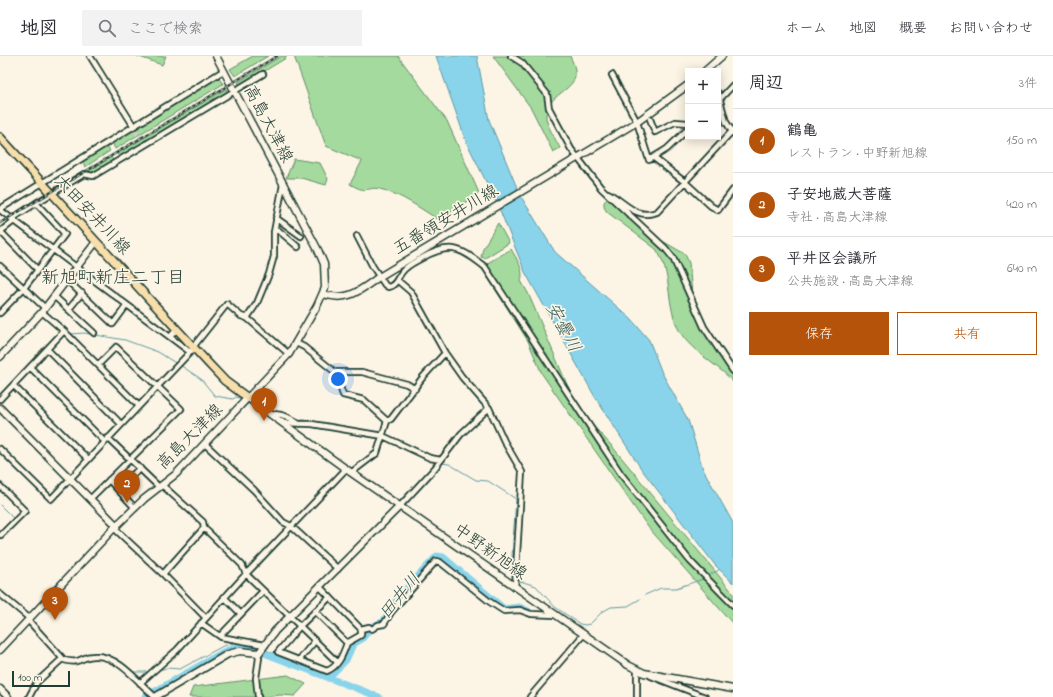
<!DOCTYPE html>
<html lang="ja">
<meta charset="utf-8">
<style>
body{margin:0;font-family:"Indie Flower","Klee One",sans-serif;background:#f2f2f3;color:#2b2b33}
.controls{position:absolute;right:12px;top:12px;display:grid;overflow:hidden;border-radius:0px;box-shadow:0 2px 10px #0003}
.controls button{width:36px;height:36px;display:grid;place-items:center;padding:0;border:0;border-bottom:1px solid #e1e1e2;background:#fff;color:#2b2b33;font:20px sans-serif}
.scale{position:absolute;left:12px;bottom:10px;width:58px;box-sizing:border-box;padding-left:4px;border:2px solid #1f3d34;border-top:0;font-size:11px;line-height:14px;white-space:nowrap;color:#1f3d34;-webkit-text-stroke:3px #fcf5e5;paint-order:stroke}
.you{position:absolute;left:338px;top:323px;width:14px;height:14px;margin:-10px;border:3px solid #fff;border-radius:50%;background:#1a73e8;box-shadow:0 0 0 6px #1a73e833}
.badge{display:grid;place-items:center;width:26px;height:26px;border-radius:50%;background:#b45309;color:#fff;font-size:13px;font-weight:700}
.pin{position:absolute;translate:-50% -33px;filter:drop-shadow(0 1px 2px #0008)}
.pin::after{content:'';position:absolute;top:21px;width:14px;height:12px;background:inherit;clip-path:polygon(0 0,100% 0,50% 100%)}
.list{margin:0;padding:0;list-style:none}
h2{display:flex;justify-content:space-between;align-items:center;height:52px;margin:0;padding:0 16px;font-size:17px}
h2 small{font-size:13px;font-weight:400;color:#7c7c81}
.list li{display:grid;grid-template-columns:26px 1fr auto;gap:12px;align-items:center;box-sizing:border-box;height:64px;padding:0 16px;border-top:1px solid #e1e1e2}
.list b{display:block;font-size:15px;white-space:nowrap}
.list p{margin:0;font-size:13px;white-space:nowrap;color:#7c7c81}
.list em{font-size:13px;font-style:normal;color:#7c7c81}
.actions{display:flex;gap:8px;padding:12px 16px}
.actions a{flex:1;padding:9px 0;border:1px solid #b45309;border-radius:0px;text-align:center;font-size:14px;color:#b45309}
.actions .main{background:#b45309;color:#fff}
.icon{flex:none;width:22px;height:22px;fill:none;stroke:currentColor;stroke-width:2;stroke-linecap:round;stroke-linejoin:round}
.map{position:relative;flex:none;width:733px;height:641px;overflow:hidden}
header{display:flex;align-items:center;gap:24px;box-sizing:border-box;height:56px;padding:0 20px;background:#fff;border-bottom:1px solid #e1e1e2}
header strong{font-size:19px}
nav{display:flex;gap:22px;margin-inline-start:auto;font-size:14px}
.search{width:280px;height:36px;background:#f2f2f3;display:flex;align-items:center;gap:10px;box-sizing:border-box;padding:0 14px;border-radius:0px;color:#7c7c81;font-size:15px}
main{display:flex}
aside{flex:1;background:#fff}
.map>svg:first-child{display:block}
.green{fill:#a4da9d;stroke:#628c68}
.water{fill:#8ad4eb;stroke:#5f98a2}
.lines{fill:none;stroke-linecap:round;stroke-linejoin:round}
.stream{stroke:#5f98a2;stroke-width:1}
.river{stroke:#8ad4eb;stroke-width:7}
.street-tunnel{stroke:#d0d0c2;stroke-width:4.5;stroke-dasharray:4.5 2;stroke-linecap:butt}
.street-casing{stroke:#1f3d34;stroke-width:8}
.secondary-casing{stroke:#1f3d34;stroke-width:9}
.primary-casing{stroke:#1f3d34;stroke-width:10}
.street{stroke:#fcf5e5;stroke-width:4.5}
.secondary{stroke:#fcf5e5;stroke-width:6}
.primary{stroke:#f8deab;stroke-width:7}
.rail-casing{stroke:#1f3d34;stroke-width:2.5}
.rail{stroke:#fcf5e5;stroke-width:1;stroke-dasharray:3;stroke-linecap:butt}
.labels{text-anchor:middle;dominant-baseline:central;stroke-width:3.5;stroke-linejoin:round;paint-order:stroke}
.street-label{font-size:17px;fill:#1f3d34;stroke:#fcf5e5}
.neighbourhood-label{font-size:18px;fill:#1f3d34;stroke:#fcf5e5}
.water-label{font-size:18px;font-style:italic;fill:#345b59;stroke:#fcf5e5}
</style>
<header>
<strong>地図</strong>
<div class="search"><svg class="icon" aria-label="search" viewBox="0 0 24 24"><circle cx="10" cy="10" r="6"/><path d="M15 15l6 6"/></svg>ここで検索</div>
<nav><a>ホーム</a><a>地図</a><a>概要</a><a>お問い合わせ</a></nav>
</header>
<main>
<div class="map">
<svg width="733" height="641" viewBox="0 0 733 641">
<rect width="100%" height="100%" fill="#fcf5e5"/>
<filter id="ink" filterUnits="userSpaceOnUse"><feTurbulence type="fractalNoise" baseFrequency=".025" numOctaves="2"/><feDisplacementMap in="SourceGraphic" scale="8" xChannelSelector="R" yChannelSelector="G"/><feConvolveMatrix kernelMatrix="1 2 1 2 8 2 1 2 1" color-interpolation-filters="sRGB"/></filter>
<g filter="url(#ink)">
<path class="green" d="M137 0H166L162 9Z
M253 0H268L235 20 230 13Z
M281 0H286V2L240 30 238 26Z
M294 0H398L447 65 479 137 439 164C421 153 401 138 380 133 367 130 368 139 350 128L362 105 326 90Z
M493 0H570C572 5 575 10 575 15 578 35 546 37 546 61 546 68 557 86 560 92L553 96 531 52Z
M218 21 223 28 115 93 112 86 131 74 134 76 137 74 135 71Z
M226 33 228 37 148 85 147 83 143 85V88L120 102 117 98Z
M106 89 110 95 85 111 82 104Z
M111 101 114 106 92 119 89 115Z
M294 103 320 107 328 123 326 129 301 122H286Z
M609 141 659 183 685 198 689 207 693 247 697 257 733 316V326C717 307 687 294 677 270 666 245 672 216 656 193L607 156 604 151V146Z
M498 167 509 187 485 202 481 201 483 192Z
M511 193C516 202 525 214 521 225L528 237 572 340 586 362 611 389 733 537V568L648 471 542 318 528 285 481 211Z
M288 619 306 628 295 640 280 639 266 641H189L193 631Z"/>
<path class="water" d="M436 0H477L489 64 520 139 555 196 631 263 649 284 662 317 688 364 703 413 733 467V527L715 509 642 414 595 341 525 216 499 152 466 85Z"/>
<g class="lines">
<path class="stream" d="M0 214 19 231
M25 237 40 251
M56 265 71 278 84 277 125 284 158 296 177 308
M180 309 201 323 215 340 233 343 236 341 242 343
M310 370 366 379
M442 407 449 408 476 424 488 425 516 443 512 499 513 521 514 522
M0 449 14 463
M709 519 719 514
M517 524 536 530 555 551 580 568 585 569 590 568 602 556 611 551 628 550 640 543
M645 539 661 532H676L703 523
M35 568 41 575
M266 594 276 598
M86 599C98 594 110 597 119 606
M158 614 167 612 180 613 223 590 237 586
M131 616H150
M326 617 331 619"/>
<path class="river" d="M328 622 346 604 353 588 362 583 371 571 383 566 398 542 437 500 443 501 504 553 519 551 528 555
M145 641 225 595 237 591 251 592 379 641"/>
<path class="street-tunnel" d="M135 75 144 84"/>
<g class="street-casing">
<path id="street" d="M90 0 133 69
M511 0 522 7 547 38 549 52 571 93 601 132 665 192 673 202 704 271 733 315
M612 19 637 66 649 104 667 93 688 73
M718 37 726 66 733 77
M719 44 733 29
M650 63 655 76 675 66 688 67
M654 102 686 127 711 150 718 154 733 134
M608 137C625 146 636 164 657 156L733 74
M36 147 84 118 93 120 263 18
M0 153 223 15
M0 154 170 281 177 273
M276 162 301 180
M0 175 38 214
M1 175 15 164
M274 176 278 174 298 191
M357 180 373 211 385 229 388 231C396 230 397 222 402 216 407 209 415 206 422 202 451 186 461 192 485 211L621 418 690 505 733 549
M0 210 45 252
M67 224 113 268 127 249
M397 224 411 236 445 297 462 321 489 352 504 385 522 416 515 531
M54 240 94 277
M69 253 82 237
M42 256 64 275
M0 257 24 232 65 178 36 147 13 162
M247 262 257 247 269 218 274 200V176L283 128
M170 281 190 296
M296 287 304 291 335 316H362L407 328 415 333
M193 291 227 248 241 260 247 262 289 298
M47 293 121 368
M30 311 105 386
M335 316 343 339 364 344 387 365
M13 329 88 403
M0 343 64 275 139 350
M271 359C281 356 291 362 299 368
M282 367 312 368 383 380 430 402 441 404
M108 382 159 431
M205 388 254 434 283 466 291 470 338 513
M0 393 51 443 194 292
M352 416 377 397 387 365 391 363 423 321 445 297
M109 424 135 452
M162 429 203 466 204 472 242 509 246 518 337 606
M0 430 25 455 1 479
M118 433 140 412
M90 443 181 353 116 291 98 309
M400 450 435 412 461 378 489 352
M114 472 163 518 205 561
M163 518 204 472
M320 531 361 573V579L347 587C343 598 339 610 327 615L278 596 300 570 330 541
M0 538 29 562
M224 541 241 558
M315 555 347 587
M28 564 64 604C82 609 80 600 94 600 117 598 139 627 155 641
M201 567 221 581 265 589
M361 573 369 571 372 573 378 569 384 568 392 555 436 505 440 506 490 546 504 555 520 554 531 558 555 559
M220 580 263 535
M299 604 315 585
M651 620 705 641
M140 627 177 594 246 518 346 413
M29 641 37 626 62 603
M258 641 256 622 259 602 258 598
M530 641 584 578
M637 641V614"/>
</g>
<g class="secondary-casing">
<path id="secondary" d="M705 15 722 0
M323 238C348 246 359 235 379 221L637 66 688 29
M0 301 42 256 96 186
M248 342 346 413 628 609 644 617 733 633
M0 352 117 470
M0 594 114 472 144 443 176 418 289 298 317 250 325 232 324 208 318 194 216 0
M0 633 8 641
M155 641 228 598 240 595 259 597 275 575 400 450"/>
</g>
<g class="primary-casing">
<path id="primary" d="M0 81 208 307 225 325 248 342"/>
</g>
<use href="#street" class="street"/>
<use href="#secondary" class="secondary"/>
<use href="#primary" class="primary"/>
<g class="rail-casing">
<path id="rail" d="M0 167 277 0"/>
</g>
<use href="#rail" class="rail"/>
</g>
</g>
<g class="labels">
<g class="street-label">
<text transform="translate(268 68) rotate(62)">高島大津線</text>
<text transform="translate(92 159) rotate(47)">太田安井川線</text>
<text transform="translate(446 164) rotate(-31)">五番領安井川線</text>
<text transform="translate(190 381) rotate(-45)">高島大津線</text>
<text transform="translate(490 496) rotate(35)">中野新旭線</text>
</g>
<g class="neighbourhood-label">
<text x="113" y="223">新旭町新庄二丁目</text>
</g>
<g class="water-label">
<text transform="translate(562 272) rotate(62)">安曇川</text>
<text transform="translate(401 541) rotate(-50)">田井川</text>
</g>
</g>
</svg>
<div class="controls">
<button>+</button>
<button>−</button>
</div>
<div class="scale">100 m</div>
<div class="you"></div>
<div class="pin badge" style="left:264px;top:365px">1</div>
<div class="pin badge" style="left:127px;top:447px">2</div>
<div class="pin badge" style="left:55px;top:564px">3</div>
</div>
<aside>
<h2>周辺<small>3件</small></h2>
<ul class="list">
<li><span class="badge">1</span><div><b>鶴亀</b><p>レストラン · 中野新旭線</p></div><em>150 m</em></li>
<li><span class="badge">2</span><div><b>子安地蔵大菩薩</b><p>寺社 · 高島大津線</p></div><em>420 m</em></li>
<li><span class="badge">3</span><div><b>平井区会議所</b><p>公共施設 · 高島大津線</p></div><em>640 m</em></li>
</ul>
<div class="actions"><a class="main">保存</a><a>共有</a></div>
</aside>
</main>
